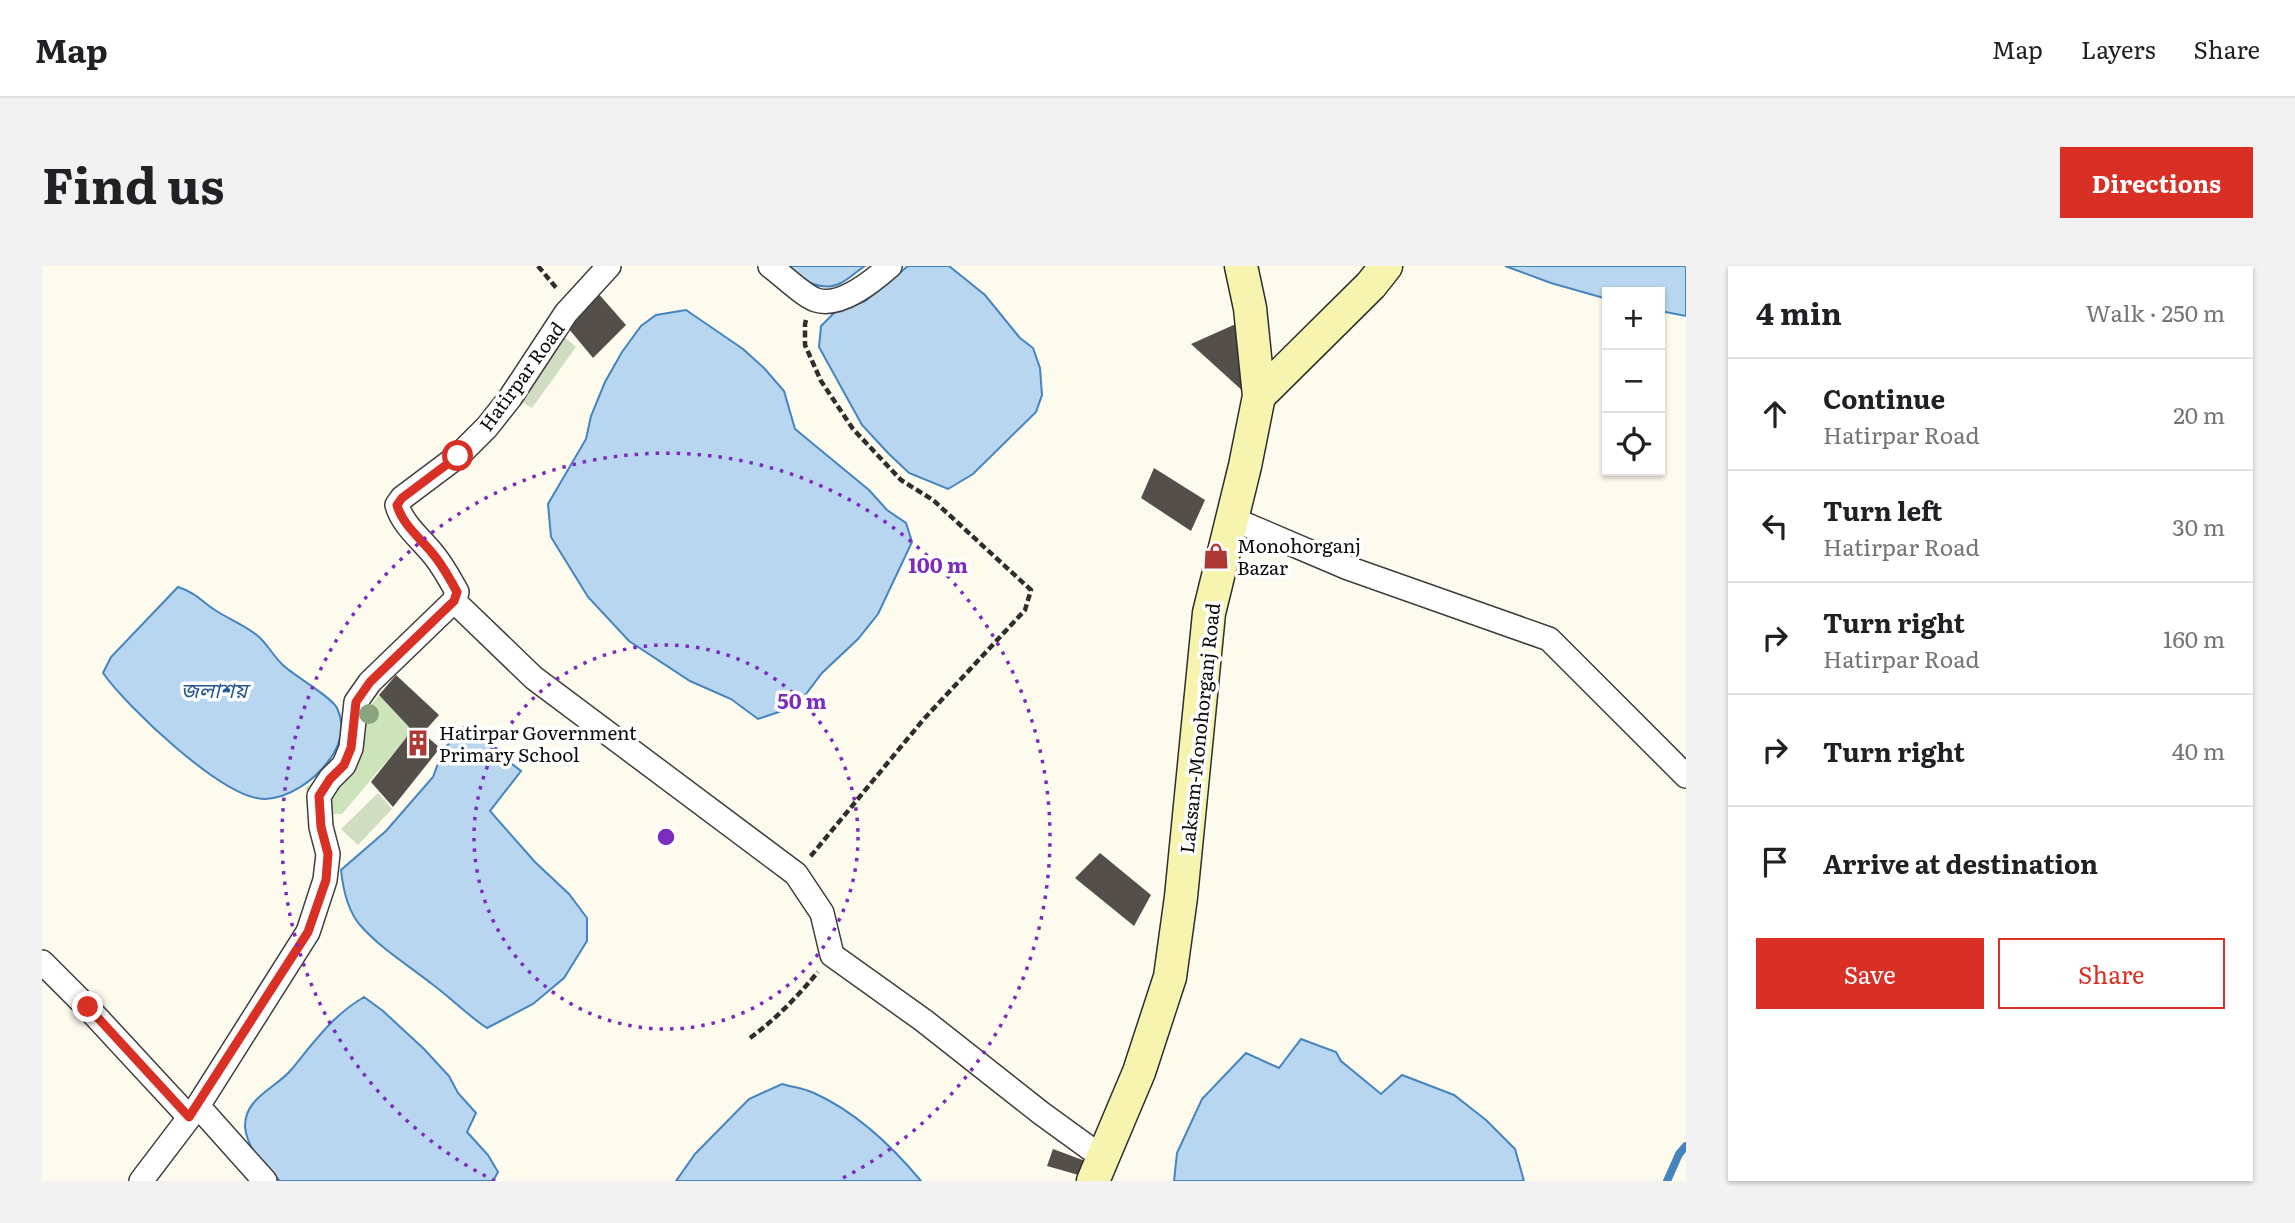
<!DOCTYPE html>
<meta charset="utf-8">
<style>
body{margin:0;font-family:Literata,"Noto Sans Bengali",serif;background:#f2f2f2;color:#202124}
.controls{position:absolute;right:21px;top:21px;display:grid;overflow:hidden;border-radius:0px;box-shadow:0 2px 5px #0004}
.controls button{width:63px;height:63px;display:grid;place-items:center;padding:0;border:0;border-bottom:2px solid #e0e0e0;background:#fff;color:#202124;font:35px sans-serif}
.stop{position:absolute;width:21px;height:21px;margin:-16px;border:5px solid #d93025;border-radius:50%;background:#fff}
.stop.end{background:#d93025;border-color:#fff;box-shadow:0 2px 7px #0008}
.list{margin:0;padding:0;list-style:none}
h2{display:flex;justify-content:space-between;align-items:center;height:91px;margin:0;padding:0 28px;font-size:30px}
h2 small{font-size:23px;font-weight:400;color:#757577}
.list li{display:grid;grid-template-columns:46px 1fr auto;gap:21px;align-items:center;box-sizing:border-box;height:112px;padding:0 28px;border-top:2px solid #e0e0e0}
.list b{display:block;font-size:26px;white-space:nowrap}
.list p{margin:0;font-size:23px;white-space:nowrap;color:#757577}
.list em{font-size:23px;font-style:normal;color:#757577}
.actions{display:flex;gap:14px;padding:21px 28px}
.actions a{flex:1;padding:16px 0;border:2px solid #d93025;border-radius:0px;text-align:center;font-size:24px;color:#d93025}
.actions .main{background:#d93025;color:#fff}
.icon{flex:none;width:38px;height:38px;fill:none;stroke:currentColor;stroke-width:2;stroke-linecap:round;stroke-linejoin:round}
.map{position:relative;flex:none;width:1644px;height:915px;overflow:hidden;border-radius:0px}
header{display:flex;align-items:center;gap:42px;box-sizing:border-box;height:98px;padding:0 35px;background:#fff;border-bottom:2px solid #e0e0e0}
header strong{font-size:33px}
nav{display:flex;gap:38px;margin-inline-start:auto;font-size:24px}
.intro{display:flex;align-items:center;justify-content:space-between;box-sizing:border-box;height:168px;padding:0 42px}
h1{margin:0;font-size:49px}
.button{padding:18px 32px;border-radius:0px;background:#d93025;color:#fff;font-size:24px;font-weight:700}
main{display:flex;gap:42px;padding:0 42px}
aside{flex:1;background:#fff;border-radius:0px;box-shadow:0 2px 5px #0004}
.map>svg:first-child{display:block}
.green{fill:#cde4bb}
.cemetery{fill:#d1ddc1}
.water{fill:#b8d6ef;stroke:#4684be;stroke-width:2}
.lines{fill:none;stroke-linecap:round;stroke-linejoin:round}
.stream{stroke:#4684be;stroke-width:8}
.building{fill:#544f4a}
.street-casing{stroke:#3f3f3f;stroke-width:26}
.secondary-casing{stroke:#2e2e2e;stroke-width:35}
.path{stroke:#2e2e2e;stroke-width:4.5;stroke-dasharray:7 3.5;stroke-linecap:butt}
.street{stroke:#fff;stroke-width:23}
.secondary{stroke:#f6f4af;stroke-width:32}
.tree{fill:#8aa47f}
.route{stroke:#d93025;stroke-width:9}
.ring{fill:none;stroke:#7b2cbf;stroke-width:3.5;stroke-dasharray:3.5 7}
.labels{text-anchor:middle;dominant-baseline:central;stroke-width:7;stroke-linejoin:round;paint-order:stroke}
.street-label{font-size:19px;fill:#0c0c0c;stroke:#fff}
.poi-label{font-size:19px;fill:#0c0c0c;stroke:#fff;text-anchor:start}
.water-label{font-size:21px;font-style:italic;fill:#235790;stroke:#fff}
.centre{fill:#7b2cbf;stroke:#fff;stroke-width:3.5}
.ring-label{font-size:21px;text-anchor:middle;font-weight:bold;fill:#7b2cbf;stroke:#fff;stroke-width:7;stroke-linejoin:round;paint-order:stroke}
</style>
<header>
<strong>Map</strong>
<nav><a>Map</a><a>Layers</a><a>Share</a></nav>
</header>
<div class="intro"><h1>Find us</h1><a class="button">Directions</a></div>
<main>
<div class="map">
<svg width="1644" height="915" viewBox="0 0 1644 915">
<rect width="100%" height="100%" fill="#fdfbee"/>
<path class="green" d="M337 429 367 461 364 472 300 548H289L263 523 298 490 302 475Z"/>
<path class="cemetery" d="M518 67 534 81 490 142 475 133Z
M336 527 350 543 316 579 299 563Z"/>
<path class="water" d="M740 0H823C815 5 807 13 799 17 778 28 757 11 740 0Z
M866 0H907L943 29 978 72 991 82 998 102 1000 129 994 146 931 208 906 223 867 207 846 187 820 159 777 81 779 60 794 45 823 35Z
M1463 0H1644V50L1618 45V26H1565V33L1509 17Z
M644 44 701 83 722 102 742 125 753 163 827 224 845 244 864 257 870 276 836 348 816 373 780 407 755 440 716 453 689 433 648 415 587 375 546 331 509 271 506 238 544 173 549 150 563 116 580 86 599 60 614 49Z
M136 321C157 328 159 336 176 346 189 354 206 361 217 371 226 379 232 391 241 399 252 410 290 431 295 442 304 462 298 481 285 497 271 515 247 532 223 533 182 534 84 440 61 407L69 391Z
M422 461 479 505 448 545 493 596 527 628 545 652V675L522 712 491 738 445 762C425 749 409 732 390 718 366 699 338 682 318 659 305 644 301 623 299 604L344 565 391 511 401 484Z
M322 731 341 745 382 783 407 810 416 827 434 847 425 866 446 889 456 906 451 915H238C223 900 205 883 203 861 202 832 234 822 249 804 272 776 290 750 322 731Z
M1259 773 1294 786 1299 795 1339 828 1360 809 1412 829 1444 854 1473 883 1482 915H1132L1135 887 1160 833 1204 787 1237 802Z
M740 818C750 821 762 822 772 827 814 846 850 880 879 915H634L653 888 707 833Z"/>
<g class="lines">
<path class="stream" d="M1625 915 1637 888 1644 880"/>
</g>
<path class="building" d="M555 26 584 59 551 92 522 57Z
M1196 57 1203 127 1149 78Z
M1112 202 1163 234 1149 265 1099 232Z
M354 409 397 449 381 467 398 482 351 541 329 516 364 472 367 461 337 429Z
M1058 587 1109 629 1092 660 1033 612Z
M1011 883 1046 896 1040 910 1005 900Z"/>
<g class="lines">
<g class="street-casing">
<path id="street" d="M728 0C739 8 762 30 774 34 798 42 831 15 848 0
M1191 253 1306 302 1507 373 1644 510
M412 335 492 412 754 608 780 647 790 689 881 754 999 847 1061 892
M0 696 46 742 147 851
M156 840 223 915
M99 915 156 840 266 666 283 614 286 588 279 561 277 530 288 513 302 499 309 482 314 436 328 416 412 335 415 326C408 313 401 300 391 288 379 273 360 258 355 239L360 232 416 190 445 161 468 132 524 47 567 0"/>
</g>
<g class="secondary-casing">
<path id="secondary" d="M1217 130 1329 19 1344 0
M1051 915 1097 806 1128 711 1139 631 1167 347 1203 200 1217 130 1208 42 1199 0"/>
</g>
<path class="path" d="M496 0 516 24
M764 54 763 58V79L779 115 811 163 859 214 891 234 989 324 983 344 881 454 768 591
M708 772C734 753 755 731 776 706"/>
<use href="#street" class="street"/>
<use href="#secondary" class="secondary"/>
</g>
<circle class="tree" cx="327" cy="448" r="10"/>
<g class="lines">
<path class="route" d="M46 741 147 851 266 666 284 614 286 588 279 561 277 530 288 513 302 499 309 482 314 436 328 416 412 335 415 326C408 313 401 300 391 288 379 273 360 258 355 239L360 232 416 190"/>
</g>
<g class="ring">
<circle cx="624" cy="571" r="192"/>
<path d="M453 915A384 384 0 1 1 795 915"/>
</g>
<defs>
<g id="shop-bare" transform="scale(2.1)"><path d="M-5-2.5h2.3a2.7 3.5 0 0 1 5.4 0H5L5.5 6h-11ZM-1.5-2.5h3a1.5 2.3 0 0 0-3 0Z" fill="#ad3834" stroke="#fff" stroke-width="2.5" paint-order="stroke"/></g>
<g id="building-bare" transform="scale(2.1)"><path d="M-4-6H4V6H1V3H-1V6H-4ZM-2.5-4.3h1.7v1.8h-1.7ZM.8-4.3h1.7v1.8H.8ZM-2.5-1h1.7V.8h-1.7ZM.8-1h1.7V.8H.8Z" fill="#ad3834" stroke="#fff" stroke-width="2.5" paint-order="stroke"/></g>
</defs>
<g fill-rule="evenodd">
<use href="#shop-bare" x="1174" y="290"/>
<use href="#building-bare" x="376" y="477"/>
</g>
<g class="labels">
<g class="street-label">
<text transform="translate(479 110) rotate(-54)">Hatirpar Road</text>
<text transform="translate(1157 462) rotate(-84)">Laksam-Monohorganj Road</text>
</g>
<g class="poi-label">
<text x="1195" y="279">Monohorganj<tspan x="1195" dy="22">Bazar</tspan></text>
<text x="397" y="466">Hatirpar Government<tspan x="397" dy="22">Primary School</tspan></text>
</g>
<g class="water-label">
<text x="172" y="422">জলাশয়</text>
</g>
</g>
<circle cx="624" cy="571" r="10" class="centre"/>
<g class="ring-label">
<text x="896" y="307">100 m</text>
<text x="760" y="443">50 m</text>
</g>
</svg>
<div class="controls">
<button>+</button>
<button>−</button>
<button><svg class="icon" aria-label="locate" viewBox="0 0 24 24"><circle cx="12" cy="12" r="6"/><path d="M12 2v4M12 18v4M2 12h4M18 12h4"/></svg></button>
</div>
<div class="stop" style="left:416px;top:190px"></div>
<div class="stop end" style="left:46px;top:741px"></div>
</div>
<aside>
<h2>4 min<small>Walk · 250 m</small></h2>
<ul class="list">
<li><svg class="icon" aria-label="ahead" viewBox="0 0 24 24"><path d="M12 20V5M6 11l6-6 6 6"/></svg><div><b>Continue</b><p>Hatirpar Road</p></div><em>20 m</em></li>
<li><svg class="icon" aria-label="left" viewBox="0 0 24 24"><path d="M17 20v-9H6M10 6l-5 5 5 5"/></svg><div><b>Turn left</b><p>Hatirpar Road</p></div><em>30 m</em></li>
<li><svg class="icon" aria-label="right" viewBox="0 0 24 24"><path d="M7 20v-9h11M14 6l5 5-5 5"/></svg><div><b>Turn right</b><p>Hatirpar Road</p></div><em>160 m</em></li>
<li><svg class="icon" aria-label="right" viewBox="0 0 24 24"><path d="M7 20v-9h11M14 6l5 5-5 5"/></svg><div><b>Turn right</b></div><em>40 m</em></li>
<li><svg class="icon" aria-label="arrive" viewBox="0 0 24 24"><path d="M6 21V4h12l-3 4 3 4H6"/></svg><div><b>Arrive at destination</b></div></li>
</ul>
<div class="actions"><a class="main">Save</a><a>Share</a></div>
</aside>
</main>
